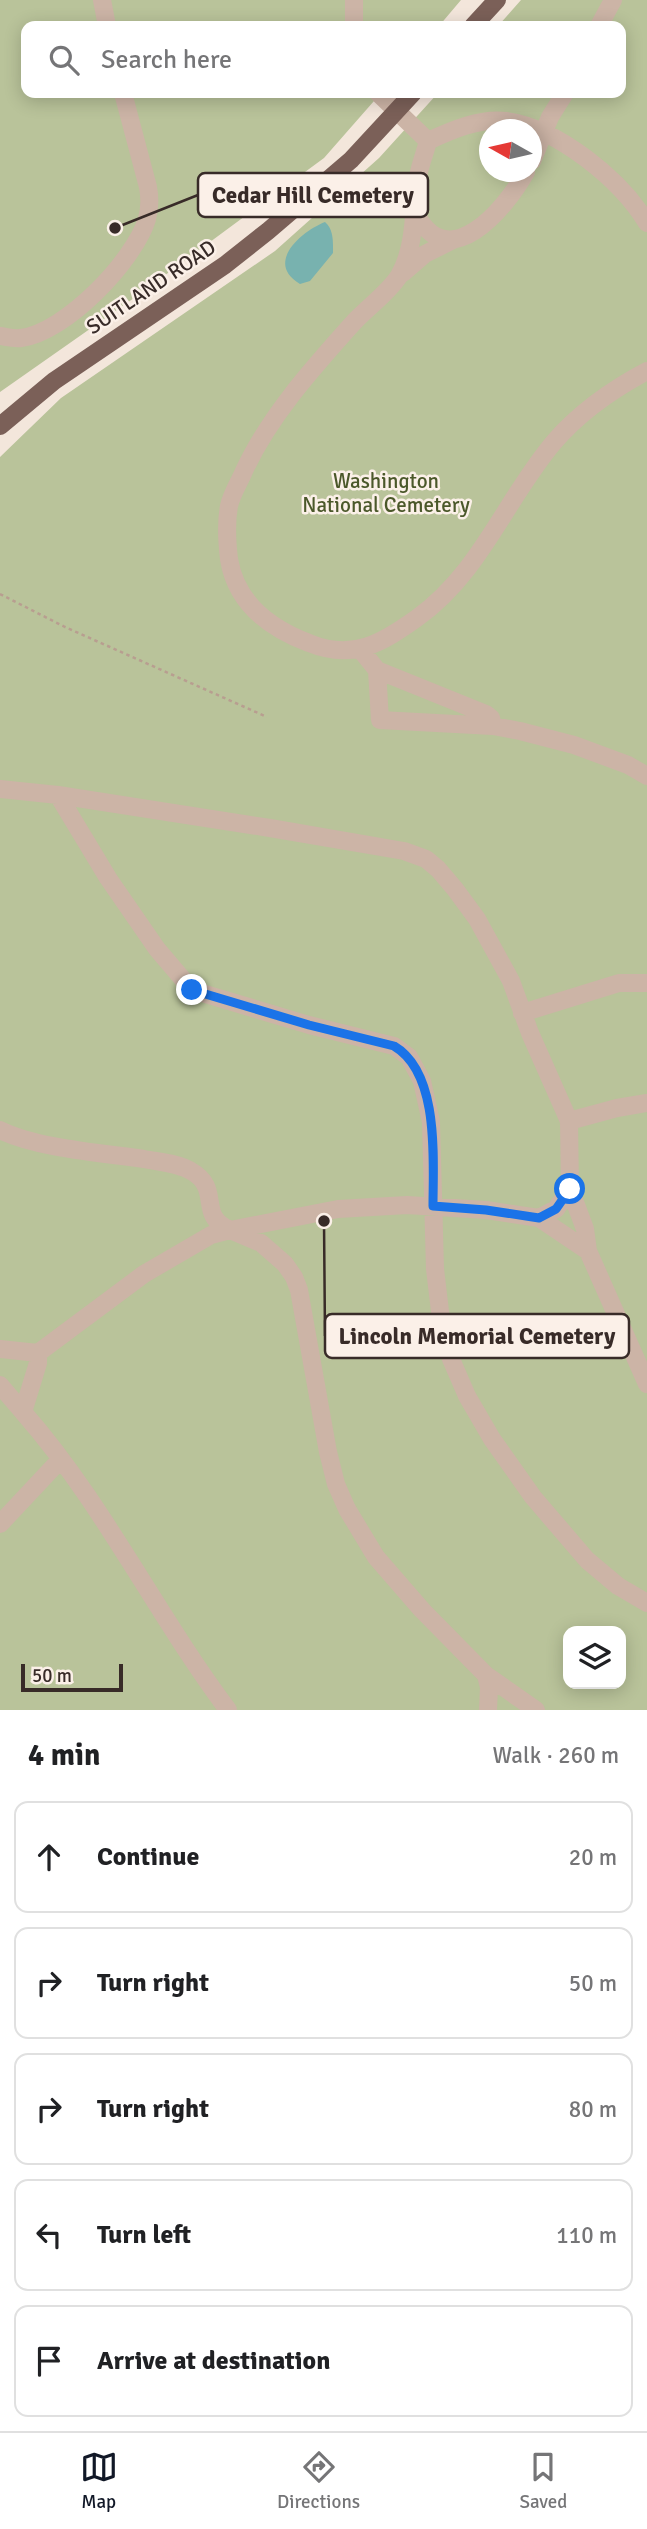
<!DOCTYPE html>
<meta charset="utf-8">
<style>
body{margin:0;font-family:Signika,sans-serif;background:#f6f6f6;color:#202124}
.controls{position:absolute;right:21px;bottom:21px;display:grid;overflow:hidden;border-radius:14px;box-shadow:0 4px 18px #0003}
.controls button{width:63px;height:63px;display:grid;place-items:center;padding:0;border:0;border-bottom:2px solid #e0e0e0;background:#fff;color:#202124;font:35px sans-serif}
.compass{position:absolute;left:479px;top:119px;width:63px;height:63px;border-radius:50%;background:#fff;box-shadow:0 4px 18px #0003;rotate:278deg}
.scale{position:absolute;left:21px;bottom:18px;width:102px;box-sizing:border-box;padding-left:7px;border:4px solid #382b28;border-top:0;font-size:19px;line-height:24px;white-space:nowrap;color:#382b28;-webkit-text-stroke:5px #fbf0e8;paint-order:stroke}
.stop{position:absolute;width:21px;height:21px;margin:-16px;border:5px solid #1a73e8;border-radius:50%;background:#fff}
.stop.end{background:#1a73e8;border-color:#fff;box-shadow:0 2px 7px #0008}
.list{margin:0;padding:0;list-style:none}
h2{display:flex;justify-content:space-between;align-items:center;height:91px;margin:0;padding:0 28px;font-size:30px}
h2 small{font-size:23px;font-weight:400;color:#757577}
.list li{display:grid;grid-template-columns:46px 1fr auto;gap:21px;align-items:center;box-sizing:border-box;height:112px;margin:0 14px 14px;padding:0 14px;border:2px solid #e0e0e0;border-radius:14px}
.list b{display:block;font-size:26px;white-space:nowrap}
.list em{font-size:23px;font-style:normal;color:#757577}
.icon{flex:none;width:38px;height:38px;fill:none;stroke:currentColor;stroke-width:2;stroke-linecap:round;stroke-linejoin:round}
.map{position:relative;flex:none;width:647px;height:1710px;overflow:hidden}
.search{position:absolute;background:#fff;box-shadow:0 4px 18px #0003;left:21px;right:21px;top:21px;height:77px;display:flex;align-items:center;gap:18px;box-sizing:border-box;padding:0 24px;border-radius:14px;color:#757577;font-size:26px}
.sheet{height:721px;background:#fff}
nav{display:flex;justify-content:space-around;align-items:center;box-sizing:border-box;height:98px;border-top:2px solid #e0e0e0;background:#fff;font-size:19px;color:#757577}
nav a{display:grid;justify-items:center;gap:4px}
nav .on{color:#111827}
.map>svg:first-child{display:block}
.green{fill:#b9c39a;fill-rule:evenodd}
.water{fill:#78b2af}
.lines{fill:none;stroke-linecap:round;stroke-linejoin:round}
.path{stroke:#b89e90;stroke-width:2.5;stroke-dasharray:3.5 3.5;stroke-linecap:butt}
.minor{stroke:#ccb4a6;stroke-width:18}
.major{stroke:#7b6058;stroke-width:18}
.route{stroke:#1a73e8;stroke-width:9}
.labels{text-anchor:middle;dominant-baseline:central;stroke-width:5;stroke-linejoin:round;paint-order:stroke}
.street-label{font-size:21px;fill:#382b28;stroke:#fbf0e8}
.park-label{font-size:21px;fill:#4b582a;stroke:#fbf0e8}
.leader{fill:none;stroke:#382b28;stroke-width:2.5}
.callout-dot{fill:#382b28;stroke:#fbf0e8;stroke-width:2.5}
.callout{fill:#fbf0e8;stroke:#382b28;stroke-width:2.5}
.callout-label{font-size:23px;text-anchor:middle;font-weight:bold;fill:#382b28}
</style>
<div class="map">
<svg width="647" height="1710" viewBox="0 0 647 1710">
<rect width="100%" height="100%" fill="#f3e6db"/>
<path class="green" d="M0 0H461L439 26H26V93H381L324 158 134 298 0 392Z
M521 0H647V1710H0V457L61 398 275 251 379 158 438 93H621V26H498ZM490 130H532V172H490ZM568 1631H621V1684H568Z"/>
<path class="water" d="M325 222C334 230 333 242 333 253L310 281 300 284C264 263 302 231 325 222Z"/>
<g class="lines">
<path class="path" d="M0 594 65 627 267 717"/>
<path class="minor" d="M102 0 107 26
M354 0V26
M599 26 613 0
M378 93 428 141
M532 161 550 117 565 93
M415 212C448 278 505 209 526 172
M647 223C621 180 558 128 506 121 479 118 452 130 428 141 425 153 420 165 418 177 413 210 416 246 399 276 388 293 368 307 354 322 313 368 270 415 244 471 239 483 232 493 229 506 226 522 227 542 229 559 236 603 269 628 309 643 353 661 382 643 417 618 481 572 505 500 554 442 579 413 613 389 647 371
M403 273 425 254 453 240
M0 336C7 337 14 339 21 338 66 332 134 261 147 219 150 208 150 198 148 187L123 93
M360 649 377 670 380 720 493 726 520 731 574 745 628 765 647 776
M377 670 486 714 491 718 493 726
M0 789 58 795 270 828 404 851 426 859 438 869 455 889 477 919 511 981 530 1033 569 1121 570 1189 585 1229 588 1251
M58 795 108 878 157 949 192 990 309 1025 394 1046 409 1057 422 1081 431 1122 435 1269 442 1328 451 1359 467 1396 492 1439 533 1497 587 1560 618 1586 647 1603
M522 1013 619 983H647
M569 1121 617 1108 647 1103
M0 1130C36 1148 102 1153 144 1159 159 1162 178 1163 191 1171 223 1189 196 1215 230 1230L338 1209 407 1205 486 1210 539 1218 588 1251 647 1384
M539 1218 556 1209 570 1189
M0 1349 38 1353
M0 1385 23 1412
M0 1524 60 1460
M486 1675 536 1710
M228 1710C156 1614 103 1503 23 1412L38 1363V1353L144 1274 211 1235 230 1230 261 1243 285 1264 294 1277 299 1290 328 1452 336 1484 347 1509 376 1557 422 1610 486 1675 489 1687 488 1710"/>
<path class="major" d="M473 26 497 0
M0 426 54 381 225 265 268 231 351 160 413 93"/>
</g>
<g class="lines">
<path class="route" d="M192 990 309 1025 394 1046C440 1073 433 1160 433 1206L486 1210 539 1218 556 1209 570 1189"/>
</g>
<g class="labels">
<g class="street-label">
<text transform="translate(151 287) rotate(-34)">SUITLAND ROAD</text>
</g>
<g class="park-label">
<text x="386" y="481">Washington<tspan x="386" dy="24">National Cemetery</tspan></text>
</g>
</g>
<path class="leader" d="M115 228L198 195M324 1221L325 1336"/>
<g class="callout-dot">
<circle cx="115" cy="228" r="7"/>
<circle cx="324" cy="1221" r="7"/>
</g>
<g class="callout">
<rect x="198" y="173" width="230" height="44" rx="7"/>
<rect x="325" y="1314" width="304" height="44" rx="7"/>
</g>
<g class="callout-label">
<text x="313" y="203">Cedar Hill Cemetery</text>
<text x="477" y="1344">Lincoln Memorial Cemetery</text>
</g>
</svg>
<div class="controls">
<button><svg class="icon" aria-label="layers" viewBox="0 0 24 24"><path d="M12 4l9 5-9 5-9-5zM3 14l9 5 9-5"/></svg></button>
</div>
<svg class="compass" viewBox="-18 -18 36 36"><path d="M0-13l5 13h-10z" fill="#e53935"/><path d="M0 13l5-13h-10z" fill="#757577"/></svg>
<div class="scale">50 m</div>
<div class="stop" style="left:570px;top:1189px"></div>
<div class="stop end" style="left:192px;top:990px"></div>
<div class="search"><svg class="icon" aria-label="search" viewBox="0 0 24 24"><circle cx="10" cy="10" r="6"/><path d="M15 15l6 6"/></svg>Search here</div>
</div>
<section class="sheet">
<h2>4 min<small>Walk · 260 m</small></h2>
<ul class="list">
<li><svg class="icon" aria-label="ahead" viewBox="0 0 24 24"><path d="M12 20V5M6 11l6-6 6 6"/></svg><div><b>Continue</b></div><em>20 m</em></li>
<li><svg class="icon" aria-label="right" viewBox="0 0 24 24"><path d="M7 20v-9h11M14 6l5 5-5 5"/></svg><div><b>Turn right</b></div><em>50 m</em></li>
<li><svg class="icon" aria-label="right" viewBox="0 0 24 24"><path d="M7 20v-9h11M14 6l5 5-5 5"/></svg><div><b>Turn right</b></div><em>80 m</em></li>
<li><svg class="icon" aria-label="left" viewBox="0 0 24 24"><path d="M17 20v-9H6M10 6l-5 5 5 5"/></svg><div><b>Turn left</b></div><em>110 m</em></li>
<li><svg class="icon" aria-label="arrive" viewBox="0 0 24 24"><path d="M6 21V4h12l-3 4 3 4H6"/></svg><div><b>Arrive at destination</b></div></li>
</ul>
</section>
<nav>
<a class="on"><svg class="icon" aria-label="map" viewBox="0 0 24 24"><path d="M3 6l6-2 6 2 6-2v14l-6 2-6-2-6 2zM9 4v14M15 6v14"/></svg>Map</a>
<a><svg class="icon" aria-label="directions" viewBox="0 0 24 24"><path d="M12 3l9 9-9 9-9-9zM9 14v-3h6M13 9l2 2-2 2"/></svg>Directions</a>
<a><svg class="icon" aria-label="saved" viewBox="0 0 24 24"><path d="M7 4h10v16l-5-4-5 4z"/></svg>Saved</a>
</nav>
